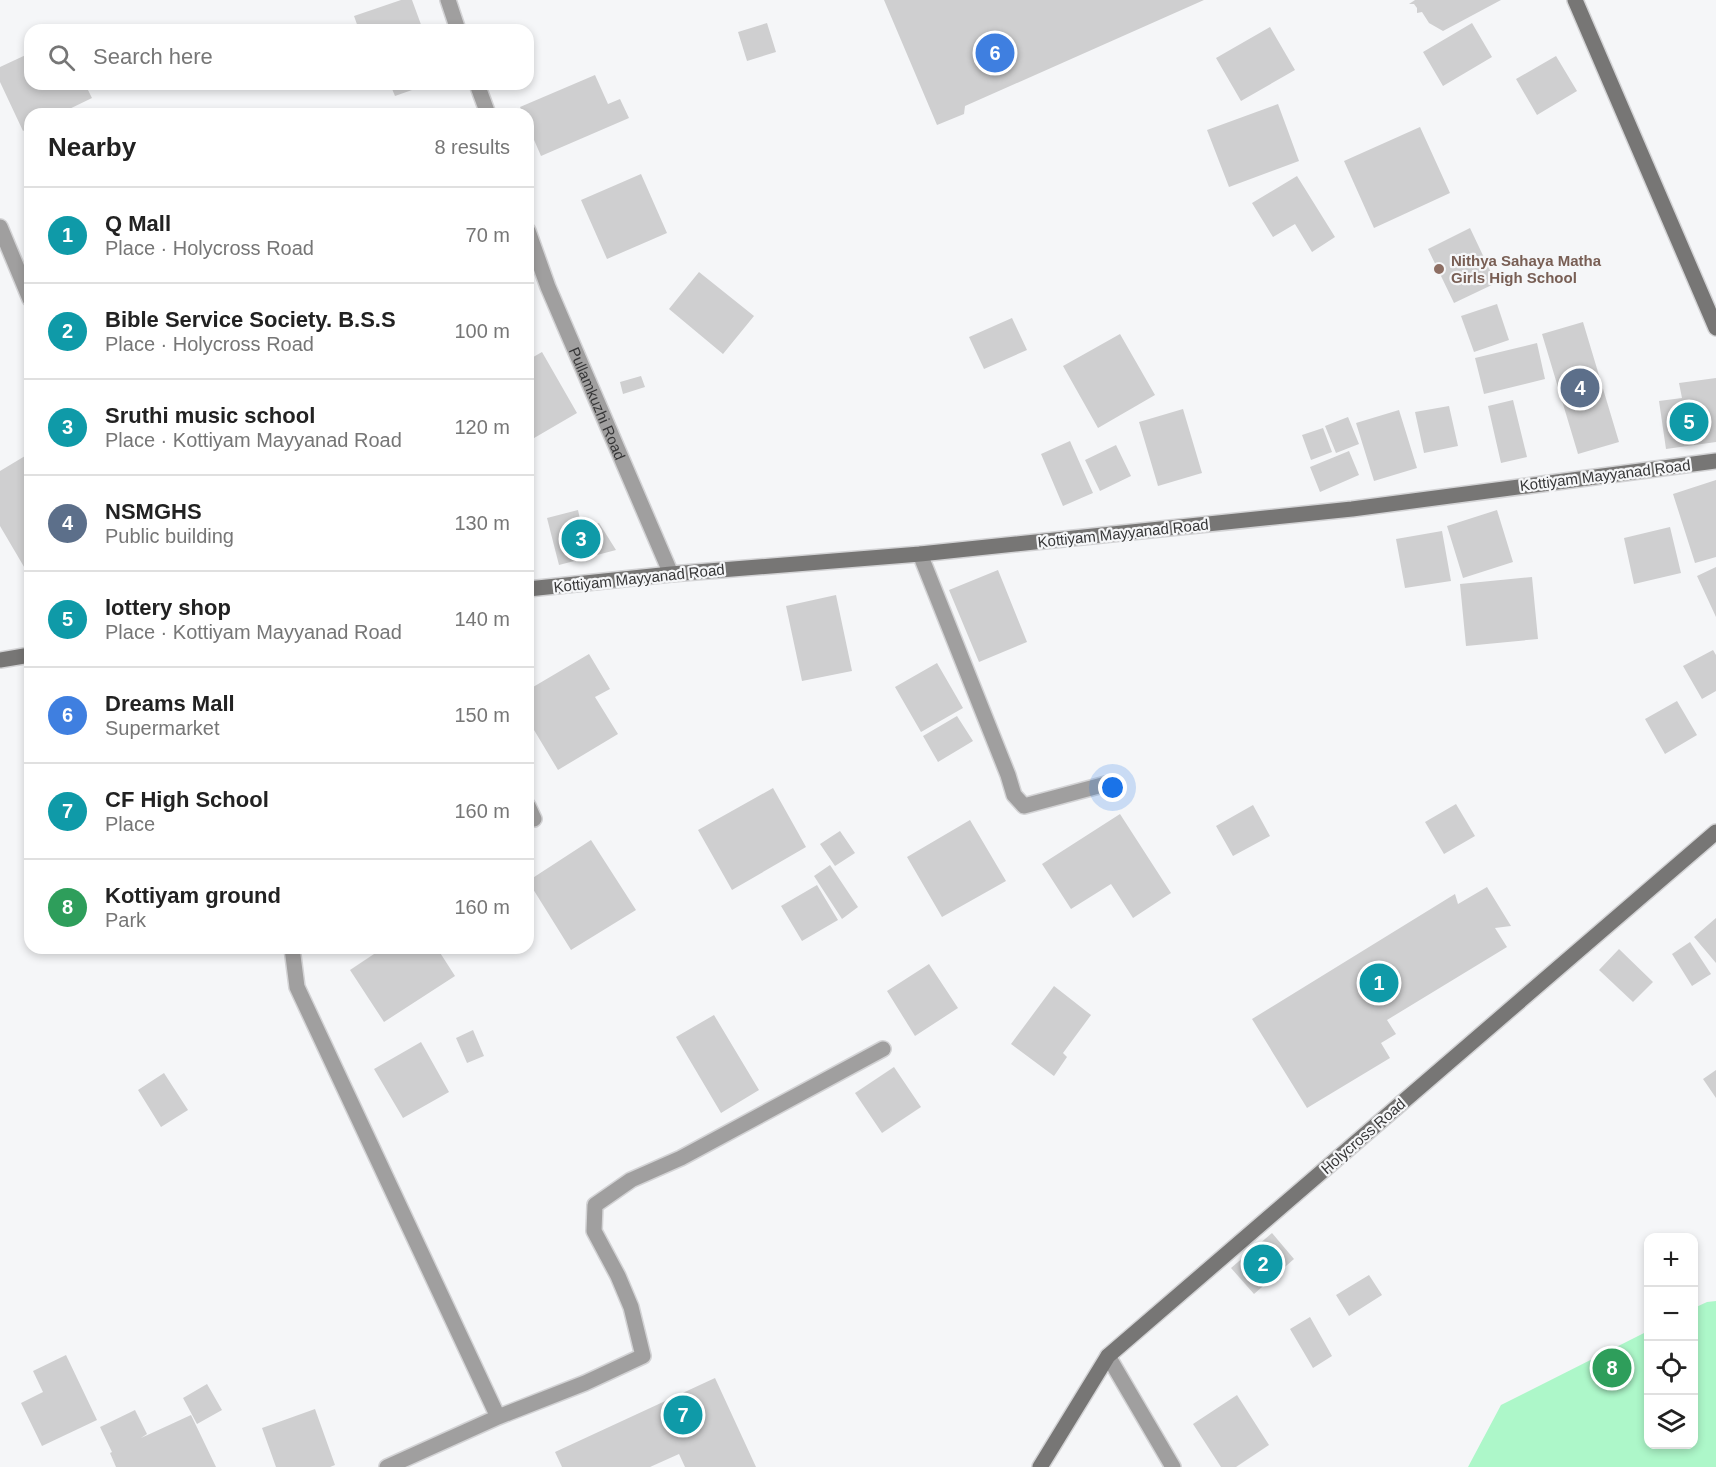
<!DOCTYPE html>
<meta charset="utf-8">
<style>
body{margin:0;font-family:Arial,sans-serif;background:#f6f6f6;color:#222}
.controls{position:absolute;right:18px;bottom:18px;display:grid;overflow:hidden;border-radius:12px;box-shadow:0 3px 9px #0003}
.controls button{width:54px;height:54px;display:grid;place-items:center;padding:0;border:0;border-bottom:2px solid #e0e0e0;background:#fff;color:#222;font:30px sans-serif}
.you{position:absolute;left:1113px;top:788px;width:21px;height:21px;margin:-15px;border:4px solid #fff;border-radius:50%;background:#1a73e8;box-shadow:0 0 0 9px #1a73e833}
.badge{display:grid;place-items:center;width:39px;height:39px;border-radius:50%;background:#ea580c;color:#fff;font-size:20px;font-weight:700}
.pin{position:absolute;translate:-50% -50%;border:3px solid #fff;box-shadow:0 2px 6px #0006}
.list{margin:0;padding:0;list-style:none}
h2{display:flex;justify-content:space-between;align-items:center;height:78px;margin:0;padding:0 24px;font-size:26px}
h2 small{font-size:20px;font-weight:400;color:#767676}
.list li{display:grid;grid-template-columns:39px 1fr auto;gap:18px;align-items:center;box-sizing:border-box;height:96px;padding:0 24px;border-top:2px solid #e0e0e0}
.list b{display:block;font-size:22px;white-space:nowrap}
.list p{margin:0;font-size:20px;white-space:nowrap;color:#767676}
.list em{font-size:20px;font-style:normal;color:#767676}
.icon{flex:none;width:33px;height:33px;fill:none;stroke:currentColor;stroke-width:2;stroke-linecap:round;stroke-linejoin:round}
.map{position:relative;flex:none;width:1716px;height:1467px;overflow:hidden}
.search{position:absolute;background:#fff;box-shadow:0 3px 9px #0003;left:24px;top:24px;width:510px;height:66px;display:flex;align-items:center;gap:15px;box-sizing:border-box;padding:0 21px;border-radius:18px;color:#767676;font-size:22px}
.panel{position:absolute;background:#fff;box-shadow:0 3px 9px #0003;left:24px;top:108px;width:510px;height:846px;border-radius:18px}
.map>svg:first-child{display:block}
.green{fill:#adf7c9}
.building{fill:#cfcfd0}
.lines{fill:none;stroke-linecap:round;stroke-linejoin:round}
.lane-casing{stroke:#d3d3d5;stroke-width:18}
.street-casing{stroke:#d3d3d5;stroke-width:18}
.secondary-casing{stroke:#d3d3d5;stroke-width:18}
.lane{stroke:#a09f9f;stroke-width:15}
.street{stroke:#a09f9f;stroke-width:15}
.secondary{stroke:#777675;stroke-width:15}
.education-dot{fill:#8d6e63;stroke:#f5f6f8;stroke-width:2}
.labels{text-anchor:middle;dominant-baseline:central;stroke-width:4.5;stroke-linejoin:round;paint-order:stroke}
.education-label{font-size:15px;font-weight:bold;fill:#785e54;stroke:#f5f6f8;text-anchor:start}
.street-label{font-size:15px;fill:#363637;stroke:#f5f6f8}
</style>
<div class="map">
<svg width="1716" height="1467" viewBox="0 0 1716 1467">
<rect width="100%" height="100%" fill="#f5f6f8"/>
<path class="green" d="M1716 1301V1467H1468L1501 1405 1648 1331V1444H1694V1308L1707 1302Z"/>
<path class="building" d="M401 0H412L423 30H359L354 16Z
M884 0H1204L965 106 964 114 937 125Z
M1415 0H1501L1443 31 1429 23 1422 12 1417 13V8L1414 4H1409Z
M767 23 776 52 747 61 738 32Z
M1472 23 1492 57 1443 86 1423 52Z
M1270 27 1295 70 1241 101 1216 58Z
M30 53V84H85L92 98 59 114H30V127L23 131 0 82V67Z
M1556 56 1577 91 1537 115 1516 79Z
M595 75 608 104 620 99 629 118 541 156 528 126V114H523L520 107Z
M390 84H429L395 96Z
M1278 104 1299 161 1229 187 1207 130Z
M1420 127 1450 193 1374 228 1344 161Z
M641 174 667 233 607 259 581 200Z
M1297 176 1335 237 1312 252 1295 224 1273 237 1252 203Z
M1470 228 1496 283 1454 303 1428 249Z
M699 272 754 316 723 354 669 309Z
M1497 304 1509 340 1474 352 1461 316Z
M1012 318 1027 350 984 369 969 337Z
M1583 322 1619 442 1578 454 1542 334Z
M1120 334 1155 395 1098 428 1063 366Z
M1537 343 1545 379 1484 394 1475 358Z
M542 352 577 413 529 441 528 360Z
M641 376 645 387 623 394 620 382Z
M1716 378V442L1666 449 1659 401 1682 398 1679 383Z
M1513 400 1527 457 1501 463 1488 406Z
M1449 406 1458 446 1424 453 1415 412Z
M1183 409 1202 473 1158 486 1139 422Z
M1399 410 1417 468 1374 481 1356 423Z
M1348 417 1359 444 1336 453 1325 426Z
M1323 428 1332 452 1311 460 1302 435Z
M1070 441 1093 493 1063 506 1041 454Z
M1116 445 1131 476 1100 491 1085 460Z
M1349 451 1359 475 1320 492 1310 467Z
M30 453V577L0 526V471Z
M1716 480V557L1695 563 1673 494Z
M528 487 534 516 528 517Z
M578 510 582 528 599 523 616 550 559 565 547 518Z
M1497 510 1513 562 1463 578 1447 526Z
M1670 527 1681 573 1634 584 1624 538Z
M1442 531 1451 581 1405 588 1396 539Z
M1716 567V617L1697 576Z
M998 570 1027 642 979 662 949 590Z
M1532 577 1538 639 1466 646 1460 584Z
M836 595 852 671 802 681 786 606Z
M1713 650 1716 655V691L1702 699 1683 666Z
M589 654 610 689 595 697 618 734 558 770 528 720V690Z
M937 663 963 708 921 732 895 687Z
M1677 701 1697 735 1665 754 1645 719Z
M957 716 973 741 938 762 923 736Z
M773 788 806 847 732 890 698 830Z
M1456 804 1475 836 1444 854 1425 822Z
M1253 805 1270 836 1233 856 1216 826Z
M1120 814 1171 893 1133 918 1111 884 1071 909 1042 864Z
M970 820 1006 881 942 917 907 857Z
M840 831 855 853 835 866 820 844Z
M591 840 636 910 571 950 528 881Z
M830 865 858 907 842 919 814 876Z
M817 885 838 920 802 941 781 906Z
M1487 887 1511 926 1495 928 1507 947 1387 1020 1396 1034 1381 1043 1390 1058 1307 1108 1252 1019 1455 894 1458 904Z
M1716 918V963L1694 937Z
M1690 942 1711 974 1692 986 1672 954Z
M383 948H437L455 976 384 1022 350 970Z
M1619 949 1653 982 1633 1002 1599 970Z
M929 964 958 1008 915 1036 887 991Z
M1054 986 1091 1015 1063 1053 1067 1057 1054 1076 1011 1044Z
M714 1015 759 1090 721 1113 676 1037Z
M473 1030 484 1056 467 1063 456 1038Z
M421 1042 449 1092 403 1118 374 1069Z
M894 1067 921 1107 882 1133 855 1093Z
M1716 1070V1098L1703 1079Z
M164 1073 188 1110 161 1127 138 1090Z
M1272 1233 1294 1259 1254 1294 1231 1268Z
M1369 1275 1382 1295 1349 1316 1336 1295Z
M1310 1317 1332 1356 1313 1368 1290 1329Z
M66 1355 97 1420 42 1446 21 1403 43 1392 33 1371Z
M715 1378 756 1467H685L679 1454 650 1467H562L555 1452Z
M207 1384 222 1410 197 1424 183 1398Z
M1237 1395 1269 1445 1236 1467H1221L1193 1424Z
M315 1409 335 1465 330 1467H276L262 1428Z
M135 1410 147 1434 141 1438 191 1415 216 1467H116L110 1453 112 1452 100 1427Z"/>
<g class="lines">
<g class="lane-casing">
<g id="lane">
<path d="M448 0 458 30"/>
<path d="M477 84 488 114"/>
<path id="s1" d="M528 231 548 287 671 574"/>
<path d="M920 554 1008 775 1014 795 1024 806 1106 784"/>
</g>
</g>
<g class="street-casing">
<path id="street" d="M0 227 30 299
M528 806 534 819
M292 948 297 987 498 1417
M1108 1356 1173 1467
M387 1467 498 1417 585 1383 643 1356 631 1307 618 1276 594 1231 595 1205 631 1180 681 1158 883 1049"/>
</g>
<g class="secondary-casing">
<path id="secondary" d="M1575 0 1716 328
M528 589 671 574 920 554 1352 509 1716 461
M0 660 30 655
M1040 1467 1108 1356 1716 832"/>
</g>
<use href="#lane" class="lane"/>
<use href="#street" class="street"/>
<use href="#secondary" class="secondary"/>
</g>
<circle class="education-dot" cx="1439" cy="269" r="6"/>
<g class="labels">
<g class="education-label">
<text x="1451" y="260">Nithya Sahaya Matha<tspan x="1451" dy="17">Girls High School</tspan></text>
</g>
<g class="street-label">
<text stroke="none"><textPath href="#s1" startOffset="186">Pullamkuzhi Road</textPath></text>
<text transform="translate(1605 475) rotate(-7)">Kottiyam Mayyanad Road</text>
<text transform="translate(1123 533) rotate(-6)">Kottiyam Mayyanad Road</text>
<text transform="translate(639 578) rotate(-6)">Kottiyam Mayyanad Road</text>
<text transform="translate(1363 1136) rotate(-41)">Holycross Road</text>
</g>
</g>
</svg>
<div class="controls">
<button>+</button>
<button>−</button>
<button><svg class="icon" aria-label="locate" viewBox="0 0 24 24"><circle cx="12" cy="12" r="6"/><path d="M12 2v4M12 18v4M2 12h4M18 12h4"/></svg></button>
<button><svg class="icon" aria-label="layers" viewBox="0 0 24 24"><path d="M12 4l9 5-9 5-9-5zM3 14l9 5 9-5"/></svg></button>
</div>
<div class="you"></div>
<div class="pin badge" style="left:1379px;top:983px;background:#0f9aa8">1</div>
<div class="pin badge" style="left:1263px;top:1264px;background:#0f9aa8">2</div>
<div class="pin badge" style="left:581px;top:539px;background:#0f9aa8">3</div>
<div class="pin badge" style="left:1580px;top:388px;background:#5c6f8a">4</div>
<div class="pin badge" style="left:1689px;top:422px;background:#0f9aa8">5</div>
<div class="pin badge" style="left:995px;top:53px;background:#3f7fe0">6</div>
<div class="pin badge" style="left:683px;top:1415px;background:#0f9aa8">7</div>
<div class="pin badge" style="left:1612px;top:1368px;background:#2e9e5b">8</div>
<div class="search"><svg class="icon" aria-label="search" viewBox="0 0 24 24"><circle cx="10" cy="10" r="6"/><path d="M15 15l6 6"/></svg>Search here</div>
<section class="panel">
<h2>Nearby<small>8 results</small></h2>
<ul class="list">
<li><span class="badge" style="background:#0f9aa8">1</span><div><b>Q Mall</b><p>Place · Holycross Road</p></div><em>70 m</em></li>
<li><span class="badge" style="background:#0f9aa8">2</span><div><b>Bible Service Society. B.S.S</b><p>Place · Holycross Road</p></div><em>100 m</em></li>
<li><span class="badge" style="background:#0f9aa8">3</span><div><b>Sruthi music school</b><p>Place · Kottiyam Mayyanad Road</p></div><em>120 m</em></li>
<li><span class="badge" style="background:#5c6f8a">4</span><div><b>NSMGHS</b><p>Public building</p></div><em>130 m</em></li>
<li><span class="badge" style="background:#0f9aa8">5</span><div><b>lottery shop</b><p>Place · Kottiyam Mayyanad Road</p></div><em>140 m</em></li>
<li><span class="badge" style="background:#3f7fe0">6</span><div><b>Dreams Mall</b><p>Supermarket</p></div><em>150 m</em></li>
<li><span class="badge" style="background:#0f9aa8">7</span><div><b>CF High School</b><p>Place</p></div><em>160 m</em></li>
<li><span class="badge" style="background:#2e9e5b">8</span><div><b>Kottiyam ground</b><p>Park</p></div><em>160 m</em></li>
</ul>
</section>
</div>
